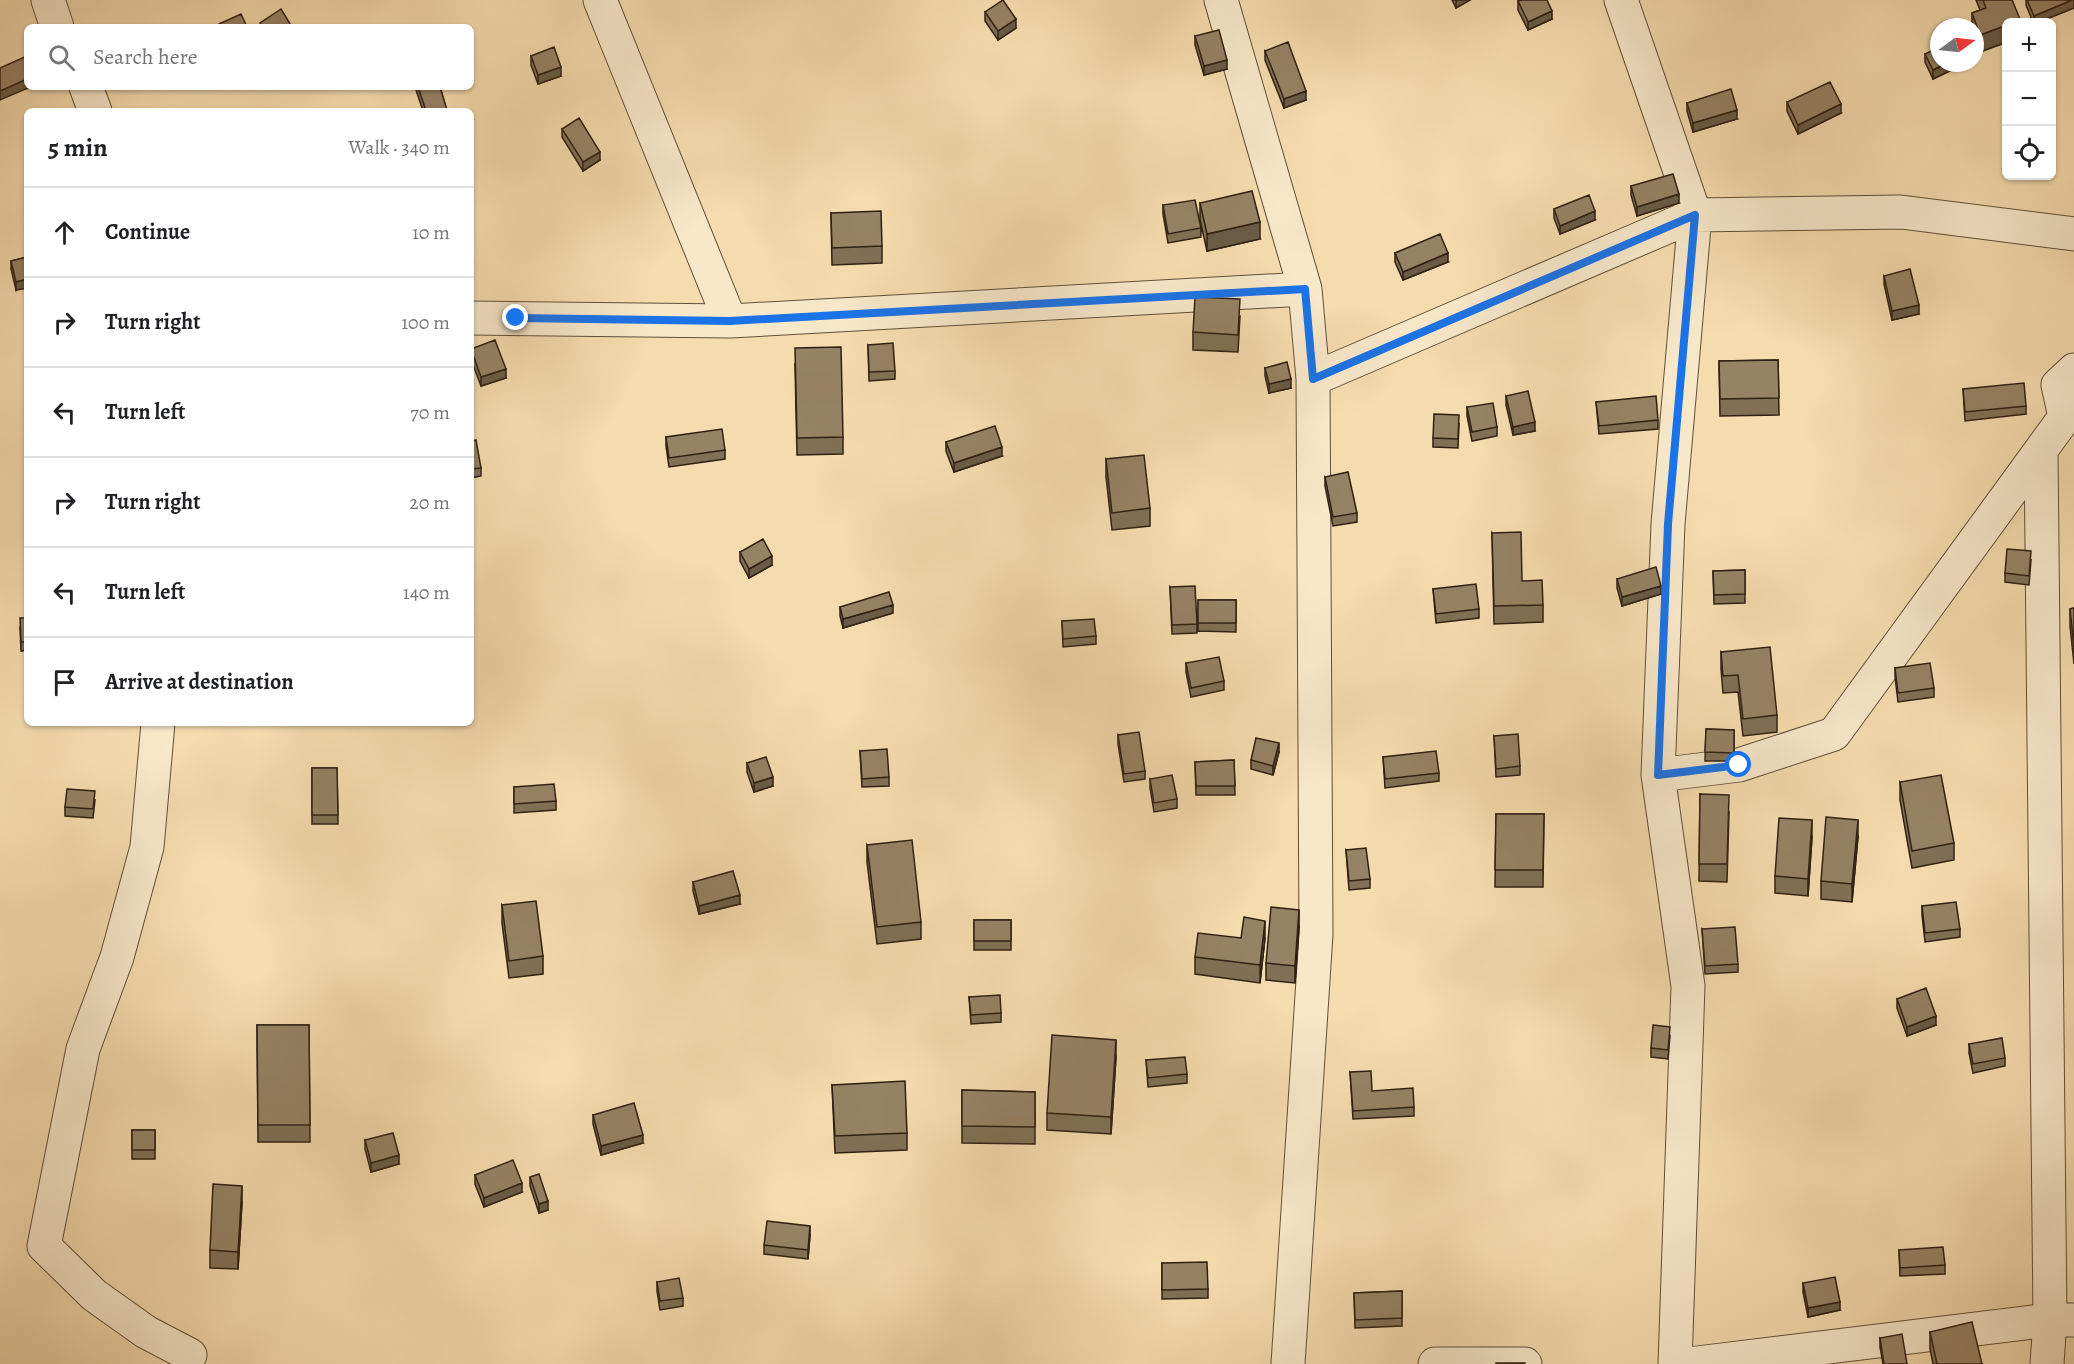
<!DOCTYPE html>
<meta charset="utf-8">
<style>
body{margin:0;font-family:Alegreya,serif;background:#f2f2f2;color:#202124}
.controls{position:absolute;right:18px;top:18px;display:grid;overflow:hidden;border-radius:9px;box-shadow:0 2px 4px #0004}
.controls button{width:54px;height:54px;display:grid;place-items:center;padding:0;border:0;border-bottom:2px solid #e0e0e0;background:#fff;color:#202124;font:30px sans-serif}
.compass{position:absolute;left:1930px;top:18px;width:54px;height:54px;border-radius:50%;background:#fff;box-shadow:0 2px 4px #0004;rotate:75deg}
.stop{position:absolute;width:18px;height:18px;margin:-14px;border:4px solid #1a73e8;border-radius:50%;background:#fff}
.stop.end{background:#1a73e8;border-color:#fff;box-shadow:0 2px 6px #0008}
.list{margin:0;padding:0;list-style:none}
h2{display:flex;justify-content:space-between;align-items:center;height:78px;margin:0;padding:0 24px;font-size:26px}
h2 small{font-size:20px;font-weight:400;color:#757577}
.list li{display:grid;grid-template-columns:39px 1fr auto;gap:18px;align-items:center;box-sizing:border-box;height:90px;padding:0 24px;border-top:2px solid #e0e0e0}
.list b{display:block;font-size:22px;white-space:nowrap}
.list em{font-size:20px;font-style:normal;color:#757577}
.icon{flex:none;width:33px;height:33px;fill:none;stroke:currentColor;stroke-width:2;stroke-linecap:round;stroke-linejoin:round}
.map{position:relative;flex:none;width:2074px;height:1364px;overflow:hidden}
.search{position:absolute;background:#fff;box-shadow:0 2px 4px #0004;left:24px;top:24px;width:450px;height:66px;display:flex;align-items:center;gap:15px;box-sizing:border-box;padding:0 21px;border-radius:9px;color:#757577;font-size:22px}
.panel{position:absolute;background:#fff;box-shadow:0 2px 4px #0004;left:24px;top:108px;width:450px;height:618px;border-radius:9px}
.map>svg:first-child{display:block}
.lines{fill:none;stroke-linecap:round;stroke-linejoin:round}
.minor-casing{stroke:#614f3a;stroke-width:35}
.minor{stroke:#f8e8ca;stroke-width:33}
.wall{fill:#817056;stroke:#302013;stroke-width:1.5}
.shaded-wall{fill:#695b46;stroke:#302013;stroke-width:1.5}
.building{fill:#968264;stroke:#302013;stroke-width:1.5}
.route{stroke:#1a73e8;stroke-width:8}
</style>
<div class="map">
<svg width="2074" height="1364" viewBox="0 0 2074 1364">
<rect width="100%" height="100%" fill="#f5dcae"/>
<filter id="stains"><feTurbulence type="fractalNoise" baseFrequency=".00333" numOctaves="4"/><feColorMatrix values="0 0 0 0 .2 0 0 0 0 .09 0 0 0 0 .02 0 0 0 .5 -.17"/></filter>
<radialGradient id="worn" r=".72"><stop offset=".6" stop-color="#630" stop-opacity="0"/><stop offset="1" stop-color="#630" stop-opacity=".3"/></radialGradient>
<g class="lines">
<g class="minor-casing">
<path id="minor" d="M48 0 57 27
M1221 0 1305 289
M1621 0 1695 215 1668 524 1658 775 1739 765 1834 734 2065 417 2058 385 2074 370
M86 87 95 111
M471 318 730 321 600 0
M730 321 1305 289 1313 379 1695 215 1901 212 2074 234
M2041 451 2050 1320 2047 1364
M158 723 147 847 117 957 83 1049 44 1246 94 1295 146 1332 190 1355
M1658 775 1688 986 1675 1364
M1288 1364 1316 934 1313 379
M1435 1364H1525
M1689 1364 2050 1320H2074"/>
</g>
<use href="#minor" class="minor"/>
</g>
<path class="wall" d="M1452 0H1470L1456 8Z
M1976 0H2012L2020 22H2007V42L1980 52 1975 39V27H1972V13L1980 10Z
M2026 0H2074V8L2039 22H2033L2026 5Z
M1518 1 1552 19 1528 30 1518 10Z
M985 12 1016 28 998 40 985 21Z
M1195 36 1227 69 1204 75 1195 45Z
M1265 51 1306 100 1284 108 1265 60Z
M1925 54 1939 63H1966L1933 79 1925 62Z
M531 56 561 76 538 84 531 65Z
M415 87H440L447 111H423Z
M1787 102 1841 113 1798 134 1787 111Z
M1687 103 1737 119 1693 132 1687 111Z
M562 129 600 160 583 171 562 137Z
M1631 186 1679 203 1637 216 1631 195Z
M1200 203 1260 239 1207 251 1200 220Z
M1163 205 1201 228V237L1168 243 1163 214Z
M1554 209 1595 220 1560 234 1554 218Z
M831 213 882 246V263L832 265Z
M1395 253 1448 262 1403 280 1395 262Z
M27 257 16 290 11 269V261Z
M1884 276 1919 314 1892 320 1884 284Z
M1240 316 1238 352 1193 350V332Z
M868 345 895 371V379L869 381Z
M471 349 506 378 481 386 471 359Z
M1778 360 1779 415 1720 416 1719 361Z
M795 365 843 437V454L797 455Z
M1265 368 1291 388 1269 393 1265 376Z
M1963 389 2026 406V414L1965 421Z
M1506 396 1535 431 1513 435 1506 405Z
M1596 402 1658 420V429L1599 434Z
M1467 407 1497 427V436L1472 441 1467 416Z
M1459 424 1458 448 1433 447V438Z
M666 437 725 450V459L669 467 666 446Z
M471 441 481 468V476L471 478Z
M946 442 1002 456 954 472 946 451Z
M1106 459 1150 508V526L1112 530 1106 477Z
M1325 477 1357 513V522L1333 526 1325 486Z
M1492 533 1522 581 1543 605V622L1494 624Z
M740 552 772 565 749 578 740 561Z
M2031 560 2029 585 2005 582V573Z
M1745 570V603L1714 604 1713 571Z
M1617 579 1661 594 1622 606 1617 588Z
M1170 587 1197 624V633L1172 634Z
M1433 589 1479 609V618L1436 623Z
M1198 600H1236V632L1198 631Z
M840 607 893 613 843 628 840 616Z
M2074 608V664L2070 626V609Z
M27 618V650L21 651 20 627Z
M1062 621 1096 636V644L1063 647Z
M1721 652 1777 715V732L1743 736 1738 692 1723 693 1721 669Z
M1186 663 1224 681V690L1191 697 1186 672Z
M1895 668 1934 688V697L1898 702 1895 677Z
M1706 729 1734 730V761H1705Z
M1118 735 1145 771V779L1124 782 1118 744Z
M1494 736 1520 766V775L1496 777Z
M860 751 889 777V786L862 787Z
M1279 752 1273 775 1251 769V760Z
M1383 757 1439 773V781L1385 788Z
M1234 760 1235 795H1196L1195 762Z
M747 763 773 786 754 792 747 772Z
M312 768H337L338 824H312Z
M1150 779 1177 799V808L1154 812 1150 788Z
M1900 782 1954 843V860L1912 868 1900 800Z
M514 787 556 801V810L514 813Z
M1700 794 1729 812 1727 882 1699 881Z
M95 800 93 818 65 816V807Z
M1496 814H1544L1543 887H1495Z
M1812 837 1808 896 1775 893V876Z
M1858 837 1852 902 1821 899V881Z
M867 845 921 922V939L877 944 867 862Z
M1346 850 1370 879V888L1349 890Z
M693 882 740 904 699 914 693 891Z
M502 905 543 956V974L509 978 502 923Z
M1922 906 1960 929V937L1925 942 1922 915Z
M974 920H1011V950H974Z
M1299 927 1295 983 1266 980V963Z
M1702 929 1738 964V972L1705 974Z
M1241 938H1265L1260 983 1195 974V957Z
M969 997 1001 1013V1022L971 1024Z
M1897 999 1936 1025 1907 1036 1897 1008Z
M257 1025H309L310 1142H258Z
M1670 1036 1668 1059 1651 1057V1048Z
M1969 1044 2005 1058V1066L1973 1073 1969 1053Z
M1116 1057 1111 1134 1047 1130V1113Z
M1146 1060 1187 1074V1083L1148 1087Z
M1350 1072 1372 1091 1414 1107V1116L1353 1119Z
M832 1085 907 1133V1150L835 1153Z
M962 1090 1035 1092V1144L962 1143Z
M593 1115 643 1143 601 1155 593 1124Z
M132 1130H155V1159H132Z
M365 1140 399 1164 371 1172 365 1149Z
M475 1175 522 1192 484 1207 475 1184Z
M530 1177 548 1210 539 1213 530 1186Z
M242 1203 238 1269 210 1268V1250Z
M810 1235 808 1259 764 1254V1245Z
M1899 1250 1945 1265V1274L1900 1276Z
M1162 1263 1208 1289V1298L1162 1299Z
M657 1282 683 1298V1306L660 1310 657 1291Z
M1803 1283 1840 1310 1808 1317 1803 1292Z
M1402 1291V1326L1355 1328 1354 1293Z
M1930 1332 1982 1364H1933L1930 1349Z
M1880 1338 1907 1364H1883L1880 1347Z"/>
<path class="shaded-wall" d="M1456 0H1470L1456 8Z
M2072 0H2074V8L2039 22H2034V16Z
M1552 11V19L1528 30V22Z
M1016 19V28L998 40V31Z
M2007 25V42L1980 52V35Z
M1227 60V69L1204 75V66Z
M1947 63H1966L1933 79V70Z
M561 67V76L538 84V75Z
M27 79V87H30L0 100V91Z
M1306 91V100L1284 108V99Z
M1841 104V113L1798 134V125Z
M1737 110V119L1693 132V123Z
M600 152V160L583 171V162Z
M1679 194V203L1637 216V207Z
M1595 211V220L1560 234V226Z
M1260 222V239L1207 251V234Z
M1448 253V262L1403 280V272Z
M27 279V288L16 290V282Z
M1919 305V314L1892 320V311Z
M506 369V378L481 386V377Z
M1291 379V388L1269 393V384Z
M1535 422V431L1513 435V427Z
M1002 447V456L954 472V463Z
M772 556V565L749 578V569Z
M1661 586V594L1622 606V597Z
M893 605V613L843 628V619Z
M1279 743V752L1273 775V766Z
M773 777V786L754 792V783Z
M1812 820V837L1808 896V879Z
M1858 820V837L1852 902V884Z
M740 895V904L699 914V906Z
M1299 910V927L1295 983V966Z
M1265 921V938L1260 983V965Z
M1936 1016V1025L1907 1036V1027Z
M1116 1040V1057L1111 1134V1117Z
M643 1135V1143L601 1155V1146Z
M399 1155V1164L371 1172V1163Z
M522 1183V1192L484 1207V1198Z
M242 1186V1203L238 1269V1252Z
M548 1201V1210L539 1213V1204Z
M810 1226V1235L808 1259V1250Z
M1840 1302V1310L1808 1317V1308Z"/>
<path class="building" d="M1003 0 1016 19 998 31 985 12Z
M1522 0H1547L1552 11 1528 22 1518 1Z
M1983 0H2012L2020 19 2012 22H2007V25L1980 35 1972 13 1986 8Z
M2027 0H2072L2034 16Z
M281 9 292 27H263L260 23Z
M241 14 247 27H220L219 24Z
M1219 30 1227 60 1204 66 1195 36Z
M1288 42 1306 91 1284 99 1265 51Z
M554 47 561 67 538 75 531 56Z
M1939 47V63H1947L1933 70 1925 54Z
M27 56V79L0 91V68Z
M1830 82 1841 104 1798 125 1787 102Z
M418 87H440L447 110 443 111H426Z
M1731 89 1737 110 1693 123 1687 103Z
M579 118 600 152 583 162 562 129Z
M1673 174 1679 194 1637 207 1631 186Z
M1252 191 1260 222 1207 234 1200 203Z
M1589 195 1595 211 1560 226 1554 209Z
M1195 200 1201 228 1168 234 1163 205Z
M881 211 882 246 832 248 831 213Z
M1440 234 1448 253 1403 272 1395 253Z
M27 257V279L16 282 11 261Z
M1910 269 1919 305 1892 311 1884 276Z
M1195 297 1240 299 1238 335 1193 332Z
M495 340 506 369 481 377 471 349Z
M893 343 895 371 869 372 868 345Z
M841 347 843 437 797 438 795 348Z
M1778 360 1779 398 1720 399 1719 361Z
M1287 362 1291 379 1269 384 1265 368Z
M2024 383 2026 406 1965 412 1963 389Z
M1528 391 1535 422 1513 427 1506 396Z
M1656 396 1658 420 1599 426 1596 402Z
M1493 403 1497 427 1472 432 1467 407Z
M1434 414 1459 415 1458 439 1433 438Z
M995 426 1002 447 954 463 946 442Z
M722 429 725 450 669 458 666 437Z
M476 440 481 468 471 469V441Z
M1144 455 1150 508 1112 513 1106 459Z
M1348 472 1357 513 1333 517 1325 477Z
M1521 532 1522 581 1542 580 1543 605 1494 606 1492 533Z
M763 539 772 556 749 569 740 552Z
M2007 549 2031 551 2029 576 2005 573Z
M1656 567 1661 586 1622 597 1617 579Z
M1745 570V594L1714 595 1713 571Z
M1476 584 1479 609 1436 614 1433 589Z
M1195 586 1197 624 1172 625 1170 587Z
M889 592 893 605 843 619 840 607Z
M1198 600H1236V623H1198Z
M2074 608V647L2070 609Z
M20 618H27V642H21Z
M1094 619 1096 636 1063 639 1062 621Z
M1770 647 1777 715 1743 719 1738 675 1723 676 1721 652Z
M1219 657 1224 681 1191 688 1186 663Z
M1930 663 1934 688 1898 693 1895 668Z
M1706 729 1734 730V753L1705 752Z
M1139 732 1145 771 1124 774 1118 735Z
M1518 734 1520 766 1496 769 1494 736Z
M1256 738 1279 743 1273 766 1251 760Z
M887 749 889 777 862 779 860 751Z
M1436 751 1439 773 1385 779 1383 757Z
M766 757 773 777 754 783 747 763Z
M1234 760 1235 786H1196L1195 762Z
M312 768H337L338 815H312Z
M1172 775 1177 799 1154 803 1150 779Z
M1941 775 1954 843 1912 851 1900 782Z
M554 784 556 801 514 804V787Z
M67 789 95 791 93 809 65 807Z
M1700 794 1729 795 1727 864H1699Z
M1496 814H1544L1543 870H1495Z
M1826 817 1858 820 1852 884 1821 881Z
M1779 818 1812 820 1808 879 1775 876Z
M912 840 921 922 877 927 867 845Z
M1366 848 1370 879 1349 881 1346 850Z
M733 871 740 895 699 906 693 882Z
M536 901 543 956 509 961 502 905Z
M1956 902 1960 929 1925 933 1922 906Z
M1271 907 1299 910 1295 966 1266 963Z
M1244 917 1265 921 1260 965 1195 957 1198 933 1241 938Z
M974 920H1011V941H974Z
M1735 927 1738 964 1705 966 1702 929Z
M1926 988 1936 1016 1907 1027 1897 999Z
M1000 995 1001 1013 971 1015 969 997Z
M257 1025H309L310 1125H258Z
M1653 1025 1670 1027 1668 1050 1651 1048Z
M1052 1035 1116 1040 1111 1117 1047 1113Z
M2002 1038 2005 1058 1973 1064 1969 1044Z
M1185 1057 1187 1074 1148 1078 1146 1060Z
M1371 1071 1372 1091 1413 1088 1414 1107 1353 1111 1350 1072Z
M905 1081 907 1133 835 1136 832 1085Z
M962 1090 1035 1092V1127L962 1126Z
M634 1103 643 1135 601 1146 593 1115Z
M132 1130H155V1150H132Z
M393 1133 399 1155 371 1163 365 1140Z
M513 1160 522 1183 484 1198 475 1175Z
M539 1174 548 1201 539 1204 530 1177Z
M213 1184 242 1186 238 1252 210 1250Z
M767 1221 810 1226 808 1250 764 1245Z
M1943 1247 1945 1265 1900 1268 1899 1250Z
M1207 1262 1208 1289 1162 1290V1263Z
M1835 1277 1840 1302 1808 1308 1803 1283Z
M679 1278 683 1298 660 1301 657 1282Z
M1402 1291V1318L1355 1320 1354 1293Z
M1972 1322 1982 1364H1937L1930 1332Z
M1902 1334 1907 1364H1884L1880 1338Z
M1496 1363H1525V1364H1496Z"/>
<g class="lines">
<path class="route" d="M516 318 730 321 1305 289 1313 379 1695 215 1668 524 1658 775 1739 765"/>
</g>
<rect width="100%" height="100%" filter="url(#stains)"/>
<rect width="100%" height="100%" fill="url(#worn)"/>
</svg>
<div class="controls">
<button>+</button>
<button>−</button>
<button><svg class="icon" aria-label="locate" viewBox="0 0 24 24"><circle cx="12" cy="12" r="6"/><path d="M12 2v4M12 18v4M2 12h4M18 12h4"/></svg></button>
</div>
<svg class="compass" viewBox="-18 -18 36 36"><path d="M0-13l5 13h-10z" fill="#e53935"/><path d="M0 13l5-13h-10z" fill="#757577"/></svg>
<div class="stop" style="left:1739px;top:765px"></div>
<div class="stop end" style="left:516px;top:318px"></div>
<div class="search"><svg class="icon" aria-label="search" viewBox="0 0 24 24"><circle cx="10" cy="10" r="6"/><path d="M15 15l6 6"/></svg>Search here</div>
<section class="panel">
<h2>5 min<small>Walk · 340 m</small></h2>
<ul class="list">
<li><svg class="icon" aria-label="ahead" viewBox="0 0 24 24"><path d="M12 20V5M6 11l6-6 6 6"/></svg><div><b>Continue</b></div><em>10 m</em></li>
<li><svg class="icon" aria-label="right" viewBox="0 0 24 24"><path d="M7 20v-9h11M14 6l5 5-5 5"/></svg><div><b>Turn right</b></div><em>100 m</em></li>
<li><svg class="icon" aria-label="left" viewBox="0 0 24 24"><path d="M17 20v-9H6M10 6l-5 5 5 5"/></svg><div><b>Turn left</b></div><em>70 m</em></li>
<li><svg class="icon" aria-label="right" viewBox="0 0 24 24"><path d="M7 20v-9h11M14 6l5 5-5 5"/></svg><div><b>Turn right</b></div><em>20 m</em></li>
<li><svg class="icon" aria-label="left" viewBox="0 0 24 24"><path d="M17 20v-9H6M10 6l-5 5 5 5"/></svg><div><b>Turn left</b></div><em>140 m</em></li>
<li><svg class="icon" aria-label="arrive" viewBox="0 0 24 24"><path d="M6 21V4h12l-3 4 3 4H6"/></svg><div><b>Arrive at destination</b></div></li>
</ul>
</section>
</div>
